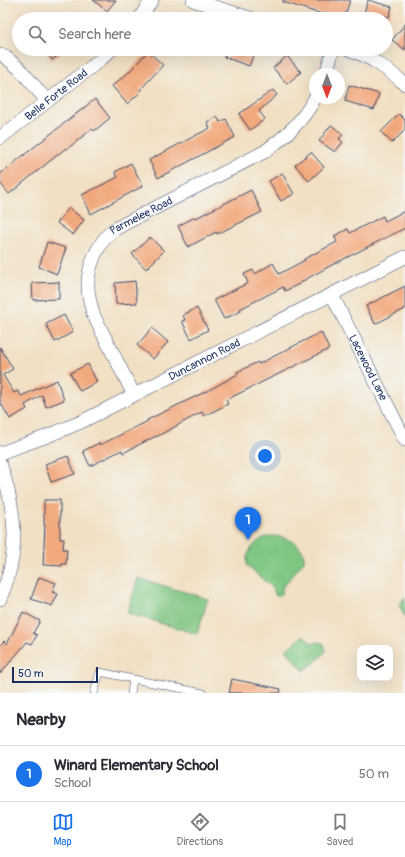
<!DOCTYPE html>
<style>
body{margin:0;font-family:Pangolin,sans-serif;background:#f7f7f7;color:#2b2b33}
.controls{position:absolute;right:12px;bottom:12px;display:grid;overflow:hidden;border-radius:8px;box-shadow:0 4px 16px #0002}
.controls button{width:36px;height:36px;display:grid;place-items:center;padding:0;border:0;border-bottom:1px solid #e1e1e2;background:#fff;color:#2b2b33;font:20px sans-serif}
.compass{position:absolute;left:309px;top:68px;width:36px;height:36px;border-radius:50%;background:#fff;box-shadow:0 4px 16px #0002;rotate:180deg}
.scale{position:absolute;left:12px;bottom:10px;width:86px;box-sizing:border-box;padding-left:4px;border:2px solid #1b2f5e;border-top:0;font-size:11px;line-height:14px;white-space:nowrap;color:#1b2f5e;-webkit-text-stroke:3px #f6f6f2;paint-order:stroke}
.you{position:absolute;left:265px;top:456px;width:14px;height:14px;margin:-10px;border:3px solid #fff;border-radius:50%;background:#1a73e8;box-shadow:0 0 0 6px #1a73e833}
.badge{display:grid;place-items:center;width:26px;height:26px;border-radius:50%;background:#1a73e8;color:#fff;font-size:13px;font-weight:700}
.pin{position:absolute;translate:-50% -33px;filter:drop-shadow(0 1px 2px #0008)}
.pin::after{content:'';position:absolute;top:21px;width:14px;height:12px;background:inherit;clip-path:polygon(0 0,100% 0,50% 100%)}
.list{margin:0;padding:0;list-style:none}
h2{display:flex;justify-content:space-between;align-items:center;height:52px;margin:0;padding:0 16px;font-size:17px}
h2 small{font-size:13px;font-weight:400;color:#7c7c81}
.list li{display:grid;grid-template-columns:26px 1fr auto;gap:12px;align-items:center;box-sizing:border-box;height:56px;padding:0 16px;border-top:1px solid #e1e1e2}
.list b{display:block;font-size:15px;white-space:nowrap}
.list p{margin:0;font-size:13px;white-space:nowrap;color:#7c7c81}
.list em{font-size:13px;font-style:normal;color:#7c7c81}
.icon{flex:none;width:22px;height:22px;fill:none;stroke:currentColor;stroke-width:2;stroke-linecap:round;stroke-linejoin:round}
.map{position:relative;flex:none;width:405px;height:693px;overflow:hidden}
.search{position:absolute;background:#fff;box-shadow:0 4px 16px #0002;left:12px;right:12px;top:12px;height:44px;display:flex;align-items:center;gap:10px;box-sizing:border-box;padding:0 14px;border-radius:22px;color:#7c7c81;font-size:15px}
.sheet{height:108px;background:#fff}
nav{display:flex;justify-content:space-around;align-items:center;box-sizing:border-box;height:56px;border-top:1px solid #e1e1e2;background:#fff;font-size:11px;color:#7c7c81}
nav a{display:grid;justify-items:center;gap:2px}
nav .on{color:#1a73e8}
.map>svg:first-child{display:block}
.green{fill:#7fc681;stroke:#4d7a70}
.building{fill:#f2a87d}
.lines{fill:none;stroke-linecap:round;stroke-linejoin:round}
.service-casing{stroke:#3b4a6d;stroke-width:8}
.minor-casing{stroke:#3b4a6d;stroke-width:14}
.service{stroke:#fff;stroke-width:7}
.minor{stroke:#fff;stroke-width:13}
.labels{text-anchor:middle;dominant-baseline:central;stroke-width:3.5;stroke-linejoin:round;paint-order:stroke}
.street-label{font-size:11px;fill:#1b2f5e;stroke:#f6f6f2}
</style>
<div class="map">
<svg width="405" height="693" viewBox="0 0 405 693">
<rect width="100%" height="100%" fill="#f6f6f2"/>
<filter id="ink" filterUnits="userSpaceOnUse"><feTurbulence type="fractalNoise" baseFrequency=".025" numOctaves="2"/><feDisplacementMap in="SourceGraphic" scale="8" xChannelSelector="R" yChannelSelector="G"/><feConvolveMatrix kernelMatrix="1 2 1 2 8 2 1 2 1" color-interpolation-filters="sRGB"/></filter>
<filter id="wash" filterUnits="userSpaceOnUse"><feTurbulence type="fractalNoise" baseFrequency=".012" numOctaves="4" result="noise"/><feDisplacementMap in="SourceGraphic" scale="16" xChannelSelector="R" yChannelSelector="G"/><feGaussianBlur stdDeviation="0.9" result="paint"/><feColorMatrix in="noise" values="0 0 0 0 0 0 0 0 0 0 0 0 0 0 0 0 0 1.4 0 .05"/><feComposite in="paint" operator="in"/></filter>
<g filter="url(#wash)">
<rect width="100%" height="100%" fill="#f1e0c4"/>
<path class="green" d="M272 536C286 536 306 544 304 561L282 588V593L279 596H276L272 587 248 567C243 557 253 543 263 538 265 537 269 537 272 536Z
M138 578 208 599 197 634 127 613Z
M405 597V617L399 605Z
M304 635 312 644 318 642 324 644 326 651 322 656 304 671 286 650Z"/>
<g id="blocks">
<path class="building" d="M93 0H116L107 11Z
M283 0H350L344 19H339L315 12 283 2Z
M368 0 392 7 389 17 382 15 380 19H362Z
M405 24V50L392 40Z
M44 49H67L52 60Z
M227 49H256L249 66 224 57Z
M148 51 163 65 140 90 141 92 127 104 112 86 129 72Z
M287 56 301 72 287 84 273 68Z
M349 85 379 94 374 110 345 101Z
M273 90 277 95 259 111 265 119 250 130 239 114Z
M95 99 110 118 94 131 92 129 67 149 66 148 9 194 0 183V174Z
M399 114 405 120V130L392 143 381 132Z
M217 117 220 122 226 119 235 137 158 178 149 160 210 128 207 122Z
M331 125 343 134 339 139 343 142 335 152 319 141Z
M311 152 324 167 309 181 295 165Z
M131 163 143 186 91 214 82 195 118 177 115 172Z
M282 173 294 194 281 201 269 181Z
M251 190 262 212 217 234 216 232 188 247 178 226 195 217 196 218Z
M69 208 84 220 73 235 57 223Z
M405 211V228L330 266 301 282V283L285 291 283 287 240 309 241 311 224 319 214 300 248 283 244 274 253 270 255 274 273 263 279 274 305 260 304 259 337 242 334 236 348 229 350 233 383 216 385 221Z
M150 237 164 251 146 269 132 254Z
M47 242 66 248 57 274 39 267Z
M135 281 137 303 116 304 115 283Z
M59 282V299L33 300 32 283Z
M405 286V309L375 324 366 306Z
M197 308 208 330 191 339 182 321 185 320 183 315Z
M64 315 73 332 55 342 46 324Z
M152 328 168 342 153 359 137 345Z
M321 332 329 349 226 400 228 404 204 416 202 412 156 437V436L123 453 122 450 90 466 83 451 99 443 100 445 148 421 147 420 211 389 238 374 237 372 258 362 259 364Z
M0 347 13 369 3 375 14 393 18 391 21 396 57 380 64 400 46 407 42 395 25 405 27 409 10 419 0 402Z
M88 364 97 382 80 391 70 373Z
M68 456 75 474 51 482 45 464Z
M44 500H60V539H64L63 549H67L66 564H62V566L43 565 45 525H44Z
M39 577 56 583 52 592 58 594 52 606 31 599Z
M23 612 40 621 33 633 37 635 32 644 27 642 0 674V646L4 641 7 644Z
M232 679 281 689 280 693H229Z"/>
</g>
</g>
<g filter="url(#ink)">
<use href="#blocks" fill-opacity="0" stroke="#3b4a6d" stroke-width="1"/>
<g class="lines">
<g class="service-casing">
<path id="service" d="M133 679 203 693
M94 693 100 672 133 679 131 693"/>
</g>
<g class="minor-casing">
<g id="minor">
<path d="M193 0 253 19"/>
<path d="M139 19 152 0"/>
<path d="M348 49C370 56 387 69 405 84"/>
<path d="M3 55 20 69 47 101"/>
<path d="M326 74 333 49"/>
<path id="s1" d="M0 138 100 60 112 49"/>
<path id="s2" d="M332 295 405 440"/>
<path id="s3" d="M134 395 93 314C91 305 88 296 88 287 87 268 98 243 112 231 116 228 121 226 126 223L264 152C285 137 303 121 315 98"/>
<path id="s4" d="M0 453 45 437 81 422 405 257"/>
<path d="M0 463C16 510 21 552 0 599"/>
</g>
</g>
<use href="#service" class="service"/>
<use href="#minor" class="minor"/>
</g>
</g>
<g class="labels">
<g class="street-label">
<text stroke="none"><textPath href="#s1" startOffset="71">Belle Forte Road</textPath></text>
<text stroke="none"><textPath href="#s3" startOffset="214">Parmelee Road</textPath></text>
<text stroke="none"><textPath href="#s4" startOffset="225">Duncannon Road</textPath></text>
<text stroke="none"><textPath href="#s2" startOffset="81">Lacewood Lane</textPath></text>
</g>
</g>
</svg>
<div class="controls">
<button><svg class="icon" aria-label="layers" viewBox="0 0 24 24"><path d="M12 4l9 5-9 5-9-5zM3 14l9 5 9-5"/></svg></button>
</div>
<svg class="compass" viewBox="-18 -18 36 36"><path d="M0-13l5 13h-10z" fill="#e53935"/><path d="M0 13l5-13h-10z" fill="#7c7c81"/></svg>
<div class="scale">50 m</div>
<div class="you"></div>
<div class="pin badge" style="left:248px;top:540px">1</div>
<div class="search"><svg class="icon" aria-label="search" viewBox="0 0 24 24"><circle cx="10" cy="10" r="6"/><path d="M15 15l6 6"/></svg>Search here</div>
</div>
<section class="sheet">
<h2>Nearby<small></small></h2>
<ul class="list">
<li><span class="badge">1</span><div><b>Winard Elementary School</b><p>School</p></div><em>50 m</em></li>
</ul>
</section>
<nav>
<a class="on"><svg class="icon" aria-label="map" viewBox="0 0 24 24"><path d="M3 6l6-2 6 2 6-2v14l-6 2-6-2-6 2zM9 4v14M15 6v14"/></svg>Map</a>
<a><svg class="icon" aria-label="directions" viewBox="0 0 24 24"><path d="M12 3l9 9-9 9-9-9zM9 14v-3h6M13 9l2 2-2 2"/></svg>Directions</a>
<a><svg class="icon" aria-label="saved" viewBox="0 0 24 24"><path d="M7 4h10v16l-5-4-5 4z"/></svg>Saved</a>
</nav>
